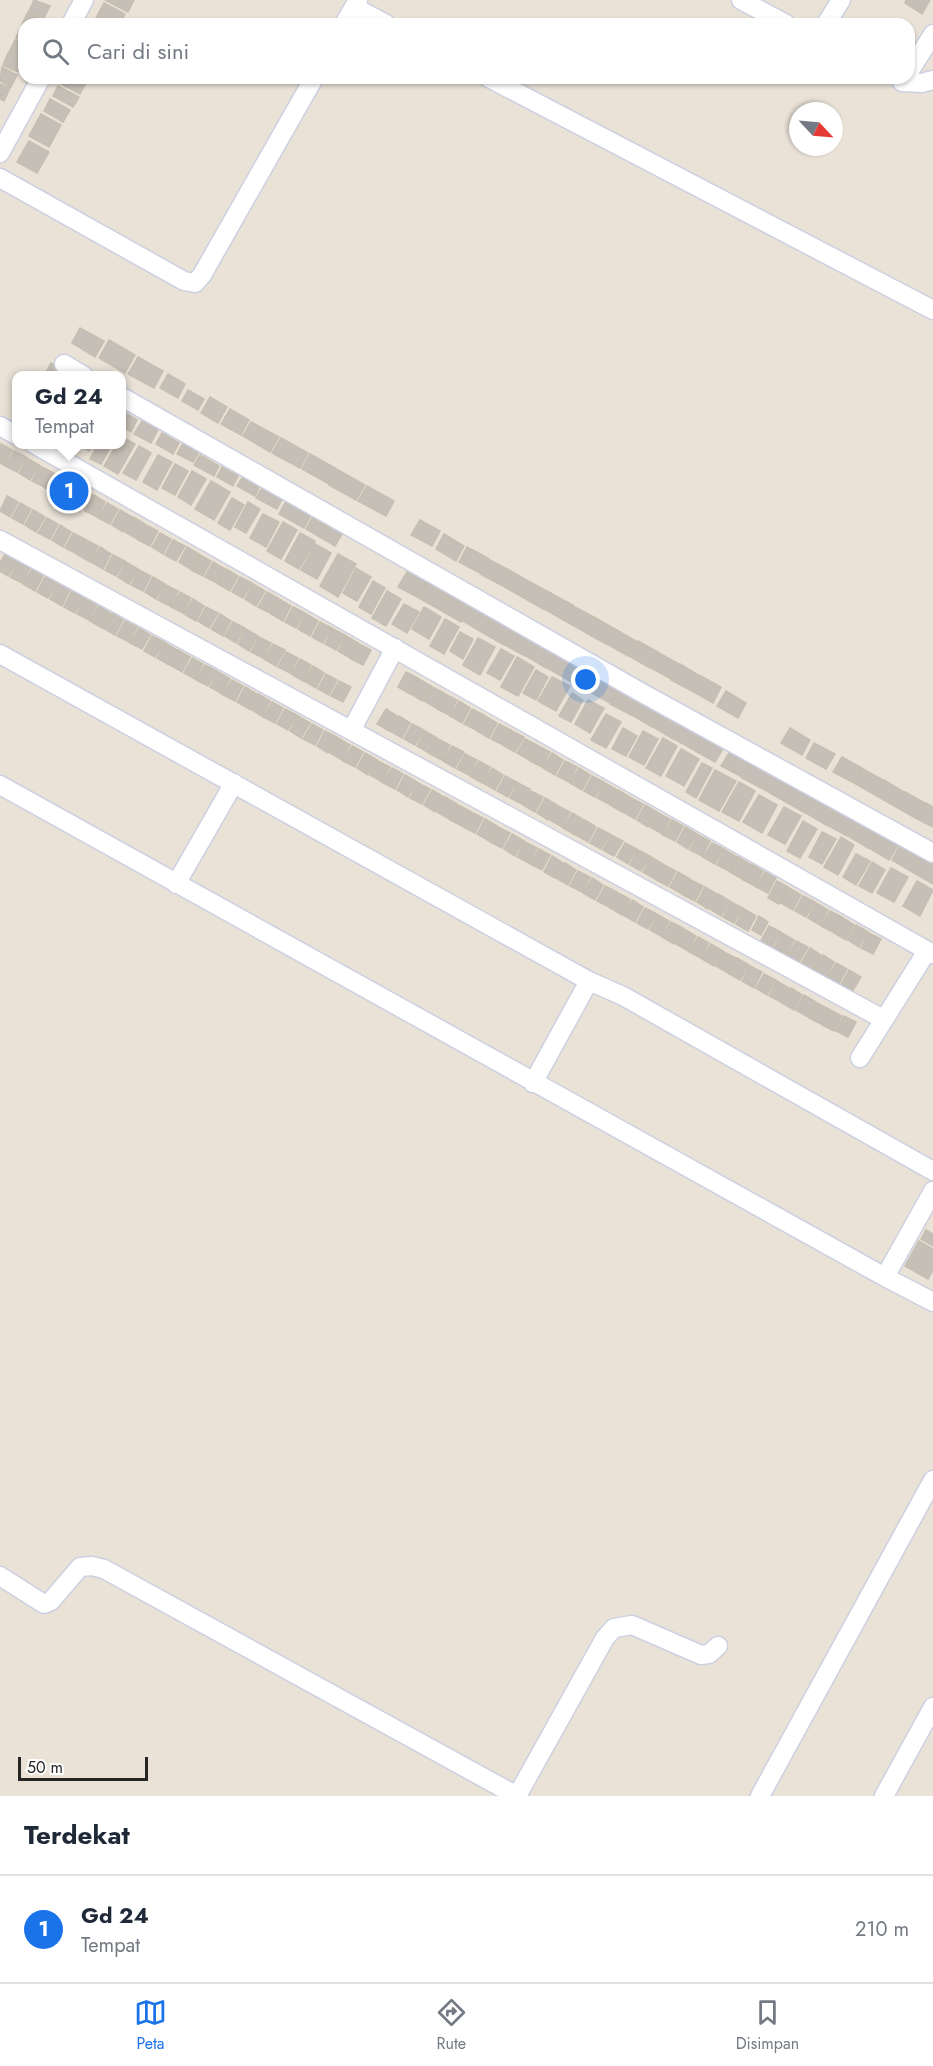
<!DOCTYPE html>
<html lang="id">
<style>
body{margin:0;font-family:Jost,sans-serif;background:#f2f2f3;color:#1f2937}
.compass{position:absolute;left:789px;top:102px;width:54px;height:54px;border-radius:50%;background:#fff;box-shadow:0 2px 4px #0004;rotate:116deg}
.scale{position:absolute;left:18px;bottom:15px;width:130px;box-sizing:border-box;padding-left:6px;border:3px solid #262626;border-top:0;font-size:16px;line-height:21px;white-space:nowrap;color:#262626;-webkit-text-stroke:4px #fff;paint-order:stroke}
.you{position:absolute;left:586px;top:680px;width:21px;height:21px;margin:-15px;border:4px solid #fff;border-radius:50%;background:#1a73e8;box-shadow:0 0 0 9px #1a73e833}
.badge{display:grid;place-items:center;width:39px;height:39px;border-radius:50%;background:#1a73e8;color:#fff;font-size:20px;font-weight:700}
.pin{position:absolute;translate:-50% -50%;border:3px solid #fff;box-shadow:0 2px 6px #0006}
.popup{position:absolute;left:12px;top:371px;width:114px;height:78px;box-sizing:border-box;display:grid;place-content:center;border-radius:12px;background:#fff;filter:drop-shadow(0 2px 4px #0005);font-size:20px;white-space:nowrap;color:#747a83}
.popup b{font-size:22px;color:#1f2937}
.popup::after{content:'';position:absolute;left:50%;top:100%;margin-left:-12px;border:12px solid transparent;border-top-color:#fff}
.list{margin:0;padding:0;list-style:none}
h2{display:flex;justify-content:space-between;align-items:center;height:78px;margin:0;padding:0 24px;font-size:26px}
h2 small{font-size:20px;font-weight:400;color:#747a83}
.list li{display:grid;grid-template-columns:39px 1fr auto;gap:18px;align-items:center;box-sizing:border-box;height:108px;padding:0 24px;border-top:2px solid #e0e1e3}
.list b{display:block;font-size:22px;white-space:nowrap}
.list p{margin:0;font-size:20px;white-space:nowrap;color:#747a83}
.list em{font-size:20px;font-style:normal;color:#747a83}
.icon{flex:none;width:33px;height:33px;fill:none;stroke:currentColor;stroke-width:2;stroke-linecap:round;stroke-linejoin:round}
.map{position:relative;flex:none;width:933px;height:1796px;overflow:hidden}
.search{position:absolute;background:#fff;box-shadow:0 2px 4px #0004;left:18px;right:18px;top:18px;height:66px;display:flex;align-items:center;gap:15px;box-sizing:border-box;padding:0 21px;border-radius:18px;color:#747a83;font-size:22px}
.sheet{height:186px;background:#fff}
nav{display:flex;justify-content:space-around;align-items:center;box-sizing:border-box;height:84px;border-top:2px solid #e0e1e3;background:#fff;font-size:16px;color:#747a83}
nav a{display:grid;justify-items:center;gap:3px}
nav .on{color:#1a73e8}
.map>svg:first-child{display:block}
.building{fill:#c5bfb7;stroke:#c5beb1;stroke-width:1.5}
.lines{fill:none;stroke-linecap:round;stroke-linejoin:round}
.minor-casing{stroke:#ccd0e1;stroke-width:21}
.minor{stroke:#fff;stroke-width:18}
</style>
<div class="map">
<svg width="933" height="1796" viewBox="0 0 933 1796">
<rect width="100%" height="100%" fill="#eae2d7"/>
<path class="building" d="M34 0 50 6 44 18 29 11Z
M105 0H134L128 12Z
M906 0H930L922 14 905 3Z
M104 3 125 14 120 24H107L96 18Z
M28 12 44 20 41 24H22Z
M22 26 24 27V42L16 38Z
M15 40 24 44V59L9 52Z
M8 53 24 60 18 72 3 65Z
M2 67 17 75 11 87 0 81Z
M59 78H83L87 81 80 94 57 82Z
M0 84 10 88 4 101 0 99Z
M58 86 79 97 73 107 53 96Z
M50 99 70 110 63 122 44 111Z
M41 114 61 125 49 147 29 136Z
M29 141 49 152 37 173 17 162Z
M80 328 104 341 95 357 72 343Z
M109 340 135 355 125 373 99 358Z
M138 357 163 371 154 388 128 374Z
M51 363 73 376H44Z
M168 374 185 384 178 398 160 388Z
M188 390 204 399 198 410 182 401Z
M210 397 227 407 218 423 201 413Z
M230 409 249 420 241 435 221 424Z
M122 411 137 420 131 432 122 426Z
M142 421 158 430 151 443 134 434Z
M251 422 279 437 270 452 243 436Z
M162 433 179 443 173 454 156 444Z
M122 437 135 444 118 474 104 466 117 444H122Z
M281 438 308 453 300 468 272 453Z
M183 443 199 452 193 462 177 454Z
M1 444 12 450 4 465 0 463Z
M77 444H93L89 451Z
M98 444H112L101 464 90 459Z
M139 446 151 453 136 480 123 473Z
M14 451 26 457 17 472 5 466Z
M310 454 337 469 329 484 302 469Z
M158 455 172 462 157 490 143 482Z
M200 455 219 466 214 476 194 465Z
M27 458 39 465 30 480 19 473Z
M175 464 188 471 175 495 162 488Z
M40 466 52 472 44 487 32 481Z
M222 467 238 476 233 486 217 477Z
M338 470 365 485 356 500 329 485Z
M192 471 206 479 191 505 178 497Z
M53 473 65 480 57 494 45 488Z
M242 478 259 488 255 496 237 486Z
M67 480 79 487 70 502 58 496Z
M211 481 230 492 214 520 195 509Z
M367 486 394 501 386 516 358 501Z
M80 488 92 495 84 509 72 503Z
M262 488 282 499 277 509 256 498Z
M94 495 105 502 97 517 85 511Z
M7 496 18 502 10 517 0 511Z
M232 498 244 505 230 530 218 523Z
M286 501 311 515 304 528 279 514Z
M248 502 260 509 246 533 235 527Z
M20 503 31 509 23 524 12 518Z
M107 503 118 509 110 524 98 518Z
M33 510 45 517 36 532 25 525Z
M120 510 132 517 123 532 112 525Z
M263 514 279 522 266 547 250 538Z
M133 517 145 524 137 539 125 532Z
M47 518 58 524 50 539 38 533Z
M312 518 342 534 335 546 306 529Z
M420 520 440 531 432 546 411 535Z
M283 522 297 530 281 559 267 551Z
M60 525 71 532 63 547 52 540Z
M146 525 158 531 150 546 138 540Z
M73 533 85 539 77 554 65 548Z
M160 533 171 539 163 554 152 547Z
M300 533 315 541 299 569 285 561Z
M444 534 464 546 456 561 436 549Z
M86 540 98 546 90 562 78 555Z
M173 540 185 546 176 561 165 555Z
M315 544 331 553 317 579 301 570Z
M100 547 111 554 103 569 91 562Z
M187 547 199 554 190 569 179 562Z
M467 547 488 558 480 573 459 562Z
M5 554 17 561 8 576 0 571V563Z
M338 554 356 564 338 597 320 586Z
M113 555 125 561 116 576 105 570Z
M200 555 211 561 203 576 191 570Z
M488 559 509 570 501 585 480 574Z
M18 562 30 568 22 583 10 577Z
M126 562 138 569 129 584 118 577Z
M213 562 225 569 217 583 205 577Z
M356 568 371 577 357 601 343 593Z
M32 569 43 576 35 591 23 584Z
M226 569 238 576 230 591 218 584Z
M139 570 151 576 143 591 131 585Z
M509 570 530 582 522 597 501 585Z
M407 572 427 583 419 598 398 587Z
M45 577 57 583 48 598 37 592Z
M153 577 165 584 156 599 145 592Z
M240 577 252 583 243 598 232 592Z
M373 581 385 588 371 614 359 607Z
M530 582 551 593 543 609 522 597Z
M428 583 448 595 440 610 419 598Z
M58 584 70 590 62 606 50 599Z
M253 584 265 591 256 606 245 599Z
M166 585 178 591 170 606 158 600Z
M72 591 84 598 75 613 64 607Z
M387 591 401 599 386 626 372 618Z
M180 592 191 598 183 613 171 607Z
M267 592 278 598 270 613 258 607Z
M552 594 573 605 565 621 544 609Z
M449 595 469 607 461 622 440 610Z
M85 599 97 605 89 620 77 614Z
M193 599 204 606 196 621 184 614Z
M279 599 291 606 283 621 271 614Z
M404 604 419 612 407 633 392 624Z
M99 606 110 613 102 628 90 621Z
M471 606 492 618 483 633 463 621Z
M573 606 594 617 585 632 565 621Z
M206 607 218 613 209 628 198 621Z
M293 607 305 613 296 628 285 622Z
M424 607 441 617 429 639 412 629Z
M112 613 123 620 115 635 103 628Z
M220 614 231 621 223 636 211 629Z
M306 614 318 621 310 636 298 629Z
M594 617 615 629 606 644 586 633Z
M492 618 513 629 504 645 483 633Z
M445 619 459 627 444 654 430 646Z
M125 621 137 627 129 642 117 636Z
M233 622 245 628 236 643 225 636Z
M320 622 332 628 323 643 312 637Z
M139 628 150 635 142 649 130 643Z
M246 629 258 636 249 651 238 644Z
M333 629 345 635 336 650 325 644Z
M513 629 534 641 525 656 505 645Z
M615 629 636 641 628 656 607 644Z
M460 632 473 639 463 659 450 651Z
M152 636 164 642 155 657 144 651Z
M346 636 358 643 350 658 338 651Z
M259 637 271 643 263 658 251 652Z
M478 638 495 647 480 675 463 665Z
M534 641 555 653 546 668 526 656Z
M638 641 658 652 650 668 629 656Z
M165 643 177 650 169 665 157 658Z
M273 644 285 650 276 666 264 659Z
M359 644 371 650 363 665 351 659Z
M501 649 514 656 500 680 487 673Z
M178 650 190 657 182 672 170 665Z
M286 652 298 658 290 673 278 667Z
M556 653 577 665 568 680 547 668Z
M659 653 679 664 671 679 651 668Z
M517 657 534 667 518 696 501 687Z
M192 658 203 664 195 679 184 673Z
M300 659 311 665 303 681 291 674Z
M680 664 700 676 692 691 671 680Z
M205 665 217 671 208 686 196 680Z
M577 665 598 677 589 692 568 680Z
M313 666 324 673 316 688 304 681Z
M536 670 548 677 536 700 523 693Z
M218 672 230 679 222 694 210 687Z
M406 672 418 678 410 694 398 687Z
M326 674 337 680 329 695 318 689Z
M701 676 721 687 713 703 692 691Z
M552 677 570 686 556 711 538 701Z
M598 677 619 688 610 703 590 692Z
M419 679 431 686 422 701 411 694Z
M232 680 243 686 235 701 223 695Z
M339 681 351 687 343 702 331 696Z
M245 687 257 694 249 709 237 702Z
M432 687 444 693 436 708 424 701Z
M619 689 640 700 631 715 610 704Z
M726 691 746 703 738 718 717 706Z
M572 693 583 700 571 722 559 716Z
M258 694 270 701 262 716 250 709Z
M445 694 457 700 449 715 437 709Z
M588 700 604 708 590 733 575 724Z
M640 700 661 712 652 727 632 715Z
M459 701 470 708 462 723 450 716Z
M272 702 283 708 275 723 263 717Z
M285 709 297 715 288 730 277 724Z
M386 709 397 716 389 731 377 724Z
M472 709 484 715 476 730 464 724Z
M661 712 682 724 673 739 653 727Z
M606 714 621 722 606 748 591 740Z
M298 716 310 723 301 738 290 731Z
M399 716 410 723 402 738 390 731Z
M485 716 497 723 489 738 477 731Z
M312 724 323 730 315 745 303 739Z
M412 724 424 730 415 745 404 739Z
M499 724 511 730 503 745 491 739Z
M682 724 703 735 694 750 674 739Z
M623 728 637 736 626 756 612 749Z
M790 728 810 740 802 755 781 743Z
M325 731 337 737 328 753 317 746Z
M425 731 437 738 429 753 417 746Z
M512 731 524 737 515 752 504 746Z
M643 731 658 739 644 765 629 757Z
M703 736 724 747 715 762 695 751Z
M338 738 350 745 342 760 330 753Z
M663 738 677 746 661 776 646 768Z
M438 739 450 745 442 760 430 754Z
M525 739 537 745 529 760 517 753Z
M814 743 835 754 826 769 806 758Z
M352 746 363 752 355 767 343 761Z
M452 746 464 752 455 768 443 761Z
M538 746 550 752 542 767 530 761Z
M681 749 699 759 684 786 666 776Z
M730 751 750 763 742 777 721 766Z
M365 753 377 760 368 775 357 768Z
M552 753 563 760 555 775 543 768Z
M465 754 477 760 469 775 457 769Z
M842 757 862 768 854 783 833 772Z
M378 761 390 767 382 782 370 775Z
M479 761 490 767 482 783 470 776Z
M565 761 577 767 569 782 557 776Z
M702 763 712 768 696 798 686 792Z
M751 763 771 774 763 789 742 778Z
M392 768 403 774 395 789 383 783Z
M492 768 503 775 495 790 483 783Z
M579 768 590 775 582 790 570 783Z
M863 769 883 780 875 795 854 783Z
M715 770 736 781 719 811 699 800Z
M772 774 792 786 784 801 763 789Z
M405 775 417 782 408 797 397 790Z
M505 776 517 782 508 797 497 791Z
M592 776 604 782 595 797 584 791Z
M884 780 904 792 896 807 875 795Z
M739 782 755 791 739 821 722 812Z
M418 783 430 789 422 804 410 798Z
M518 783 530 789 522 804 510 798Z
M605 783 617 790 609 804 597 798Z
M793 786 813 798 805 813 784 801Z
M432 790 444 797 435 812 424 805Z
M618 790 630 797 622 812 610 805Z
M531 791 543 797 535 812 523 805Z
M905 792 925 803 917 819 896 807Z
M759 795 777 805 762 833 743 822Z
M445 797 457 804 449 819 437 812Z
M545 798 557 805 548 820 537 813Z
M631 798 643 804 635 819 623 812Z
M814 798 835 809 826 825 806 813Z
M926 803 933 807V827L917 819Z
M458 805 470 811 462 826 450 820Z
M645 805 657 812 648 827 637 820Z
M558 806 570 812 562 827 550 820Z
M784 807 801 816 785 844 768 835Z
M835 810 856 821 847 836 827 825Z
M471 812 483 818 475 833 463 827Z
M572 813 584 820 575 835 563 828Z
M658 813 670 819 662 834 650 827Z
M485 819 497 826 489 841 477 834Z
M585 820 596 827 588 842 576 835Z
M672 820 683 826 675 841 663 835Z
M803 821 817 829 800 858 787 851Z
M856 821 877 833 868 848 848 836Z
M498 827 510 833 502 848 490 842Z
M685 827 697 834 688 849 677 842Z
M598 828 610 834 601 849 590 843Z
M822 832 836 839 822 864 809 857Z
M877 833 898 845 889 860 869 848Z
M512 834 524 841 515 856 504 849Z
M611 835 623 841 614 856 603 850Z
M698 835 710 841 702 856 690 850Z
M841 837 854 845 838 875 824 867Z
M525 842 537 848 529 863 517 857Z
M625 843 637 849 628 864 617 857Z
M712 843 724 849 715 864 703 857Z
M900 845 920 857 912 872 892 860Z
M539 849 550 855 542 870 530 864Z
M638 850 650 856 641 871 630 865Z
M725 850 737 857 729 871 717 865Z
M856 854 870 861 856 885 843 877Z
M552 856 563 863 555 878 544 872Z
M651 857 663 864 655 879 643 872Z
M738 857 750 864 742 879 730 872Z
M921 857 933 864V884L912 872Z
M872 862 885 870 872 893 859 886Z
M565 863 576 870 568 885 556 878Z
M751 864 763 871 755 886 743 880Z
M664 865 676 871 668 886 656 880Z
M891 868 908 877 894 902 877 893Z
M578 871 590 877 582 892 570 886Z
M678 872 690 879 682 894 670 887Z
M765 872 776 878 768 893 756 887Z
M592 878 603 885 595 900 583 893Z
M691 880 703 886 695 901 683 895Z
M777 881 788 887 779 904 768 898Z
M917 881 933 890 920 916 903 906Z
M605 886 617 892 609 907 597 901Z
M705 887 717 894 708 909 697 902Z
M789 888 801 895 793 910 781 903Z
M618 893 630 899 622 915 610 908Z
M718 894 730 901 721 916 710 909Z
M803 896 815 902 806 917 795 911Z
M632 900 643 907 635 922 623 915Z
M731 902 743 908 734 923 723 917Z
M816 903 828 910 820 925 808 918Z
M645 908 657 914 648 929 637 923Z
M744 909 756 916 748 931 736 924Z
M830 911 842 917 833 932 821 926Z
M658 915 669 921 661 936 650 930Z
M759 916 768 922 761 935 752 930Z
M843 918 854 925 846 940 834 933Z
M671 922 683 928 674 944 662 937Z
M856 925 868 932 859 947 848 940Z
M769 926 781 932 772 947 761 941Z
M684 929 696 936 688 951 676 944Z
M782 933 794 940 786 955 774 948Z
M869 933 881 939 873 954 861 948Z
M698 937 709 943 701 958 689 952Z
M796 941 808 947 799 962 787 956Z
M711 944 723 951 714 966 702 959Z
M810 948 821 955 813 970 801 963Z
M724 952 736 958 728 973 716 966Z
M823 955 834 962 826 977 814 970Z
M737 958 749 965 740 980 729 974Z
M836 963 847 969 839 984 827 978Z
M750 966 762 972 754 988 742 981Z
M849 970 861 977 852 992 841 985Z
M764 974 776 980 767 995 756 988Z
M777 981 789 988 781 1002 769 996Z
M791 988 802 995 794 1010 782 1003Z
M804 995 816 1002 808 1017 796 1010Z
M817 1003 829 1009 821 1024 809 1018Z
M830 1010 842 1016 834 1031 822 1025Z
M844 1016 856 1022 848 1037 836 1031Z
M926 1230 933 1234V1246L921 1239Z
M919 1241 933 1249V1270L928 1279 905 1266Z"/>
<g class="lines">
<g class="minor-casing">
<path id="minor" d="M741 0 786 24
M354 7 386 24
M71 24 84 0
M344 24 358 0
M826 24 841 0
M909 72 933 34
M489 78 933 310
M902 82 922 83 933 80
M0 153 41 78
M0 178 184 281 195 283 202 275 314 78
M64 364 84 376
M122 397 644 694 933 853
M0 426 16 435
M34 444 933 954
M0 540 883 1019
M0 654 589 981 623 996 933 1171
M352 729 395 648
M0 785 885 1277 933 1302
M176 884 234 783
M860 1058 927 951
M533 1083 589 981
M885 1277 933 1191
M0 1576 44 1604 51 1601 80 1567 92 1566 104 1569 517 1796
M517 1796 605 1638 614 1628 632 1625 701 1655 709 1654 718 1646
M760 1796 933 1480
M884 1796 933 1707"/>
</g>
<use href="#minor" class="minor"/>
</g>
</svg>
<svg class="compass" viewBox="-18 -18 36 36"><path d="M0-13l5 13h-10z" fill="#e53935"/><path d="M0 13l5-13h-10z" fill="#747a83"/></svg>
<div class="scale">50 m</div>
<div class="you"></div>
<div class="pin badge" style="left:69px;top:491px">1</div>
<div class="popup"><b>Gd 24</b>Tempat</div>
<div class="search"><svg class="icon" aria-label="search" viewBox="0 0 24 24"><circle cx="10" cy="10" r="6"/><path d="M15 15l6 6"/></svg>Cari di sini</div>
</div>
<section class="sheet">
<h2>Terdekat<small></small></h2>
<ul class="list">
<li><span class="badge">1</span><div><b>Gd 24</b><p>Tempat</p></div><em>210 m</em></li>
</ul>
</section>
<nav>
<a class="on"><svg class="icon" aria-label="map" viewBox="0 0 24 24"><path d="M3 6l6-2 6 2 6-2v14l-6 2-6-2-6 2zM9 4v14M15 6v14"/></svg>Peta</a>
<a><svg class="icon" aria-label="directions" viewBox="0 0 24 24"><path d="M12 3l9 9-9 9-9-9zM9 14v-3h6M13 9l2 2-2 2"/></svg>Rute</a>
<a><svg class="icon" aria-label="saved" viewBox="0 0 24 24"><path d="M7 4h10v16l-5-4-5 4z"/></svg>Disimpan</a>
</nav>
